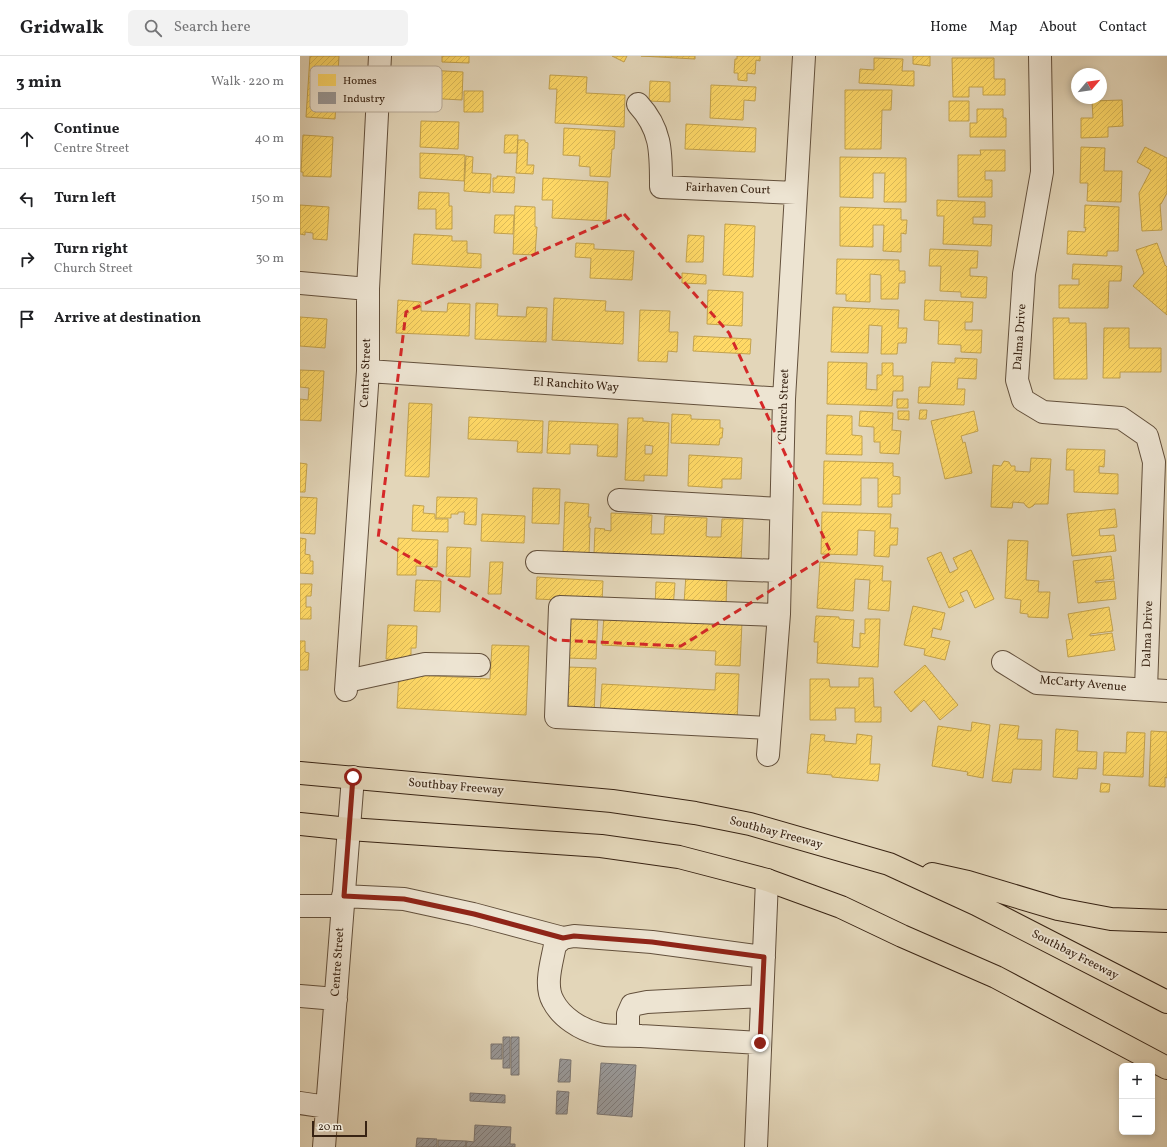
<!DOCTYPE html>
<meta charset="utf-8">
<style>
body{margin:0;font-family:Vollkorn,serif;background:#f2f2f2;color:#202124}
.controls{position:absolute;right:12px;bottom:12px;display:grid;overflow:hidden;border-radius:6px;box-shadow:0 2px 6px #0003}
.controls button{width:36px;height:36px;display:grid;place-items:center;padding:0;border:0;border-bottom:1px solid #e0e0e0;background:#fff;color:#202124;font:20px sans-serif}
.compass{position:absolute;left:771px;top:12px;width:36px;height:36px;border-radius:50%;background:#fff;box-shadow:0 2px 6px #0003;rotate:61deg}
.scale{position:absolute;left:12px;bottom:10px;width:55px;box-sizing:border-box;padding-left:4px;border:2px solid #382313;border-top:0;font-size:11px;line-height:14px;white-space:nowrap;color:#382313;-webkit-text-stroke:3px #ede4d2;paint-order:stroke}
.stop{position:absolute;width:12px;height:12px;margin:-9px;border:3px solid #8f2418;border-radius:50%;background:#fff}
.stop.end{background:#8f2418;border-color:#fff;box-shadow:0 1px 4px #0008}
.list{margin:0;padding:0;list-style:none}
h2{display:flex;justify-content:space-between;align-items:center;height:52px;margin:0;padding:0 16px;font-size:17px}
h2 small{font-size:13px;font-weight:400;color:#757577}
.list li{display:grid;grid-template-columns:26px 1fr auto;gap:12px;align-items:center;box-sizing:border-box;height:60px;padding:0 16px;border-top:1px solid #e0e0e0}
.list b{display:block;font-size:15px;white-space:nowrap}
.list p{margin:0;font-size:13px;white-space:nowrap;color:#757577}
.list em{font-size:13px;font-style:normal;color:#757577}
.icon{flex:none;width:22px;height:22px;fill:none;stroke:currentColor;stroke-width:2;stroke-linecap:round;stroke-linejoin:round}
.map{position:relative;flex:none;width:867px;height:1091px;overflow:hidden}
header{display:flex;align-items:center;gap:24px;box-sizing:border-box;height:56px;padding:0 20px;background:#fff;border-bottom:1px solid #e0e0e0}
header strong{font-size:19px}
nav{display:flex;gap:22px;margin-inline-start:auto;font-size:14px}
.search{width:280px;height:36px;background:#f2f2f2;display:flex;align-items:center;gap:10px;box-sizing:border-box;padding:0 14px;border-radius:6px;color:#757577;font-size:15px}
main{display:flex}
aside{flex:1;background:#fff}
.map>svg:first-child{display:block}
.homes{fill:url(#homes-hatch);stroke:#c3a24d;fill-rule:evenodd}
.industry{fill:url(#industry-hatch);stroke:#7c7671}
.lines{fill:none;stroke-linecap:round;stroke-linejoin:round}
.minor-casing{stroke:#63503c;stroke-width:24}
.highway-casing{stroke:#382313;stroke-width:24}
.minor{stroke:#ede4d2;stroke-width:22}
.highway{stroke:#e3d6b9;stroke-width:22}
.route{stroke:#8f2418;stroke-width:5}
.marked{fill:none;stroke:#d62828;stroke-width:3;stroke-dasharray:8 5;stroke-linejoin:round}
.labels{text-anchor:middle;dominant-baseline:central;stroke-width:4;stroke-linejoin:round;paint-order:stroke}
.street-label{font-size:12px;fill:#382313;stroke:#ede4d2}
.key{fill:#ede4d2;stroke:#b7aa99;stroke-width:1}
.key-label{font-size:11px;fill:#382313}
</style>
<header>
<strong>Gridwalk</strong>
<div class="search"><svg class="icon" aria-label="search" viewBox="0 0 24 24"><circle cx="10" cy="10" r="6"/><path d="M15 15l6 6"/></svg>Search here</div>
<nav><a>Home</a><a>Map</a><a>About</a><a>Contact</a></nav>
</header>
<main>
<aside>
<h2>3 min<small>Walk · 220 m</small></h2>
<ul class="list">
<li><svg class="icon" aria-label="ahead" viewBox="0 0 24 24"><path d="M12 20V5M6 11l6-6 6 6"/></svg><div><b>Continue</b><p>Centre Street</p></div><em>40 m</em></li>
<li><svg class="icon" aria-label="left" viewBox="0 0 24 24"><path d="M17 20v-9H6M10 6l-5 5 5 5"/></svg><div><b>Turn left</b></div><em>150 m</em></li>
<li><svg class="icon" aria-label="right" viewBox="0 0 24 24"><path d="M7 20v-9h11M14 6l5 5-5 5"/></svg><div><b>Turn right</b><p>Church Street</p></div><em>30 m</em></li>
<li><svg class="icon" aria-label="arrive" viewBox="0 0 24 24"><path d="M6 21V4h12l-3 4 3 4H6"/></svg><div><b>Arrive at destination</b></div></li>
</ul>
</aside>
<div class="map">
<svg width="867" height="1091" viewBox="0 0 867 1091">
<defs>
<pattern id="homes-hatch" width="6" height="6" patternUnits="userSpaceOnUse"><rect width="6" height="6" fill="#ffd966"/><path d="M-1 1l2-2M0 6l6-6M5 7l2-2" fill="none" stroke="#dbba58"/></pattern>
<pattern id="industry-hatch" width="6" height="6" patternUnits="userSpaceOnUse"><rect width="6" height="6" fill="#999"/><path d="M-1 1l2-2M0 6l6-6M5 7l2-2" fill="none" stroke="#7e7c7c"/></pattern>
</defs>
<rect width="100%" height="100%" fill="#e3d6b9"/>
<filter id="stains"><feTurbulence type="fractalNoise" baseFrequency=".005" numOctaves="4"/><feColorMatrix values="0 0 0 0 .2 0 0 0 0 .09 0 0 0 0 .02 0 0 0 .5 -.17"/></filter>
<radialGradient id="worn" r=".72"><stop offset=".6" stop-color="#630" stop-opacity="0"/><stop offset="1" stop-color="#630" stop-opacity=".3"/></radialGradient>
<path class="homes" d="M10 0H39L35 63 6 61Z
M142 0H169V7L142 6Z
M312 0H327L324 6Z
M341 0H395V3Z
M437 0H460V5L456 4 455 18 447 17V25L438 24V17H434L435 3H437Z
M613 0H630V10L613 8Z
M574 2 603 3 602 15H614V30L559 27 560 13 574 14Z
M652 2H694V23H705V39H683V31H669V41H653Z
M127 14 163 16 162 44 126 42Z
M250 19 287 21 286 37 325 39 324 71 255 67 257 33H249Z
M350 25 370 26V46L349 45Z
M411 29 456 31 455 45 444 44 443 64 410 62Z
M545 34H592L591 54H582L581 93H545Z
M164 35H183V56H164Z
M822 44 823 70 808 71V81L781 82V62H793L792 45Z
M649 45H669V65H649Z
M677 53H703V62H706V81H670V67H677Z
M121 65 159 66 158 93 120 91Z
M386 68 456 72 455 96 385 93Z
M264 72 315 75 314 93H312L310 121 290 120V111L279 110 280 100 263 99Z
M3 79 33 81 31 121 3 120V116H1Z
M205 79H218L217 97H204Z
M218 84H225V86L228 87 227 109H234L233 118 216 117Z
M781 91 805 92 804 115H822L821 146 787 145 788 127H780Z
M845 91 867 102V137L861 148H860L862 174 842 175 839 137 851 114 837 106Z
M680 94H705V115H685V124H692V141H658V99H681Z
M120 97 165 99 164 125 120 122Z
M166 100 173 101 172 117 191 118 190 137 164 135Z
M540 101 606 102V146H584L585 117H573V142L540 141Z
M197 120 215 121 214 137 193 136V122H197Z
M243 122 308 126 306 165 252 162 253 144H242Z
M119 136 149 137V150H152V173H136V153H118Z
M637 144 685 146V161H673V168L692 169 691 190 643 188 644 160H637Z
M0 149 29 151 27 184 13 183V177L5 176V179L0 178Z
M785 149 819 151 818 195H807V200L767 198 768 175 785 176 786 171 784 172Z
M215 150 235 151V171H237L235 199 213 198Z
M540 151 601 153V164H607L606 178 601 177V196L583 195 584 169H573V191L540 190Z
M195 159H214L213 178 194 177Z
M425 168 455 170 453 221 423 219Z
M114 178 152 180V185H167V197L181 198V212L112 208Z
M388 179 404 180 403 206H386Z
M276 187 294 188V193L334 195 332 224 290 222 291 202 275 201Z
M857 187 865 209 867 211V259L833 230 844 217 836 194Z
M630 193 678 195 677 212H670V220L687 221 686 242 661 241V236L640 235 641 210H629Z
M537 203 599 204V215H605V227H599L598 243H581V219L570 218V246L546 245V238H536Z
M773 208 822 210 821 225H809L808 252H759V229H779V223H772Z
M382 217 406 219V228L382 227Z
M408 234 443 236 442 270 407 268Z
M254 242 306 245 305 255 324 256 323 288 252 284Z
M98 244 121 246V255L147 256 148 247 170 248 169 280 96 277Z
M625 244 673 246 672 266H665V274H682L681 297 661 296V289L638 288 639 265 624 264Z
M176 247 198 248 197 260 226 261 227 251 247 252 246 286 175 283Z
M533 251 599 254 598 272H607L606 287H598L597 298H581L582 270 569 269 568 297 531 296Z
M340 254 370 255 369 276H378L377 296 368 295 367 306 338 305Z
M0 261 27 263 25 292 0 290Z
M753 262H769V267H786L787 323H754Z
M804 272H829V292H861V316H820V322H803Z
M394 280 451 283 450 298 393 295Z
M655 302 677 303 676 323 658 322 657 333H665L664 349 618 347 619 331H630L632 306 655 307Z
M528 306 567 307 566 333 577 334V319H582V307H593V320H603V335H593L592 350 527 348Z
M0 314 24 315 21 365 0 364V343L8 344 9 332 0 331Z
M597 343H608V352H597Z
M109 347 132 348 129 421 105 420Z
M620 354H627L626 363H619Z
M560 355 593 357 592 374 601 375 599 398 580 397V386H574V371L559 370Z
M598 355H609V364L598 363Z
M674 355 678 375 661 380 663 387 665 386 672 417 645 423 631 365Z
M372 358 391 359V363L420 364V372H423L422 382H420L419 389 371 387Z
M527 359 552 360V379L562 380V399L526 398Z
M169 361 243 365 242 397 217 396 218 385 168 383Z
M328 362H343V365L369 367 367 420 344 419V425L325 424ZM345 389 353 390 352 398H345Z
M249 365 318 368 317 401 297 400 298 389 270 388V398L247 397Z
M767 393 805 394 804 411 799 410V417L818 418V438L774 436V414H766Z
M389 399 442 402 441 423H422V432L388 430Z
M731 402 751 403 748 448H735L733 450 729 452 726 450 724 447 713 446 712 452 691 451 693 409 701 410 704 405 709 406 711 410H715V415L730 416Z
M524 405 593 407V420L600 421V438H592V451H578V422H561V449L523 448Z
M0 407 7 408 5 436H0Z
M233 432 260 433 259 468 232 467Z
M0 441 17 442 15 478 0 477Z
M137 441 177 442 176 469 164 468 165 456H158V458H151V462H136Z
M265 446 289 448 288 461H291L290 467H289V472H290L289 499 263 497Z
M113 449 124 450 123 457 135 458V463H148V476L112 475Z
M815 453 817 471 799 473 800 480 814 479 816 495 772 500 767 458Z
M522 456 591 458 590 472H598L597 489H590L589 501 574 500 575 475 558 474 557 499 521 498Z
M311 457 352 459 351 478H364L365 460 407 462 406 480 409 481H421L422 463H443L441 505 294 498 295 472 305 473 304 474 311 475Z
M182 458 225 460 224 487 181 485Z
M0 482 6 483 5 498 10 499V505H13V518L0 517Z
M98 482 138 484 137 511 116 510V519H97Z
M708 484 728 485 726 524 739 525 738 536H750L748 562 728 561V558L720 557 721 544 705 542Z
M147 491 171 492 170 521 146 520Z
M671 494 694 543 675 552 667 534 660 537 664 545 649 552 627 502 641 496 650 517 658 513 653 502Z
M811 500 814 523 795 525 796 527 814 525 816 543 778 547 773 505Z
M190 506H203L201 538H188Z
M520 506 583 510 582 525H591L589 555 568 553 570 524 555 523 553 555 517 552Z
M386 519 427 521 426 549 384 547Z
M237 521 303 525 302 546 236 543Z
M116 524 141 525 140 556 114 555Z
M356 526 375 527 373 552H355Z
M0 528H12L11 540H6V551H11V563H0Z
M613 550 645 557 641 574 633 572 631 581 650 585 645 604 624 599 625 593 604 589Z
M809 551 813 575 790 578V580L812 577 815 594 768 601 766 584 773 583 768 558Z
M269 556 298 558 296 603 267 602Z
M304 559 442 566 440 610 415 609 416 595 302 589Z
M516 560 539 561V563L554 564 552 591 560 592V577L565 578V563H580L578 611 517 607 518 586H514Z
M88 569 117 570 116 592H111V605L86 603Z
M0 585H5V596L9 597 8 614H0Z
M192 589 229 590 226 659 97 652 99 618 190 623Z
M625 609 658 649 640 664 624 644 611 656 594 636Z
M268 611 296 612 294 658 266 656Z
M416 617 439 618 437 665 300 658 302 628 415 634Z
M559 622H573L574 651H581V666H555V652H535L536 664H510V623H529L530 631H559Z
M672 666 690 669 683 722 667 719 668 716 632 710 638 670 671 675Z
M700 668 719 670 717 683 742 684 741 714 713 713 711 727 692 725Z
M756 673 778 675 777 695 797 696 796 713 778 712 777 723 753 721Z
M851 675 867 676V722L865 721V731L849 730Z
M827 676 845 677 843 721 803 719 804 696 826 697Z
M511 678 525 679 524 685 556 688 557 678 572 680 570 708H580L578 725 532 721V719L507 717Z
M801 727 810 728 809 736H800Z"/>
<path class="industry" d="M203 981H210V1012H203Z
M211 981H219V1019H211Z
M191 988H202V1003H191Z
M260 1003 271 1004 270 1026H258Z
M301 1007 336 1009 332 1061 297 1058Z
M257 1035 269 1036 267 1058H256Z
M170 1037 205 1039V1047L170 1045Z
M175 1069 211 1071 210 1088H215V1091H166V1085L174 1086Z
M117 1082 137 1083V1091H116Z
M138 1084 166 1085V1091H138Z"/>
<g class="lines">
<g class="minor-casing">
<path id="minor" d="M740 0 742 116 724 218 717 324 723 344 743 356 821 362 847 380 854 406 846 633
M338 48C362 74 361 97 361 131L496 137
M0 227 68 233
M68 315 484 343
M319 444 481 453
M237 506 480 515
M703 606 737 627 867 635
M47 625 125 608 179 609
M46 634 68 315V233L80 0
M470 672 256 661 260 551 478 559
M468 699 479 558 484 343 504 0
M43 840 104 843 173 858 263 882
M0 850H43
M0 940 36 943
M328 979V958L332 949 347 946 462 940
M460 987C420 985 381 982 341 980 329 979 309 981 299 978 281 974 261 961 253 945 244 929 252 906 255 889L263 882 274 880 352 886 464 901
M0 1047 27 1051
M24 1091 53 721
M456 1091 467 824"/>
</g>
<g class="highway-casing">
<path id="highway" d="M0 717 312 745 395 757 450 768 589 808 676 848 867 946
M0 768 49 773 301 790 379 801 467 824 541 851 602 880 696 921 867 1012
M632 818 668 826 758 853 811 863 867 865"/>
</g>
<use href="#minor" class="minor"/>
<use href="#highway" class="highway"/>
</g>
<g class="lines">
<path class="route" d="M53 721 44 840 104 843 174 858 263 882 274 880 352 886 464 901 460 987"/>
</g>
<path class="marked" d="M324 158 429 277 531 497 381 590 255 584 78 483 106 256Z"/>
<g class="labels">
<g class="street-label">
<text transform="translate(428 133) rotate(2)">Fairhaven Court</text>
<text transform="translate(720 281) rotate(-86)">Dalma Drive</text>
<text transform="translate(66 317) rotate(-88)">Centre Street</text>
<text transform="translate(276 329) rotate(4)">El Ranchito Way</text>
<text transform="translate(484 349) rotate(-88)">Church Street</text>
<text transform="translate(848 578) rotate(-88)">Dalma Drive</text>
<text transform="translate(783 628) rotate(5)">McCarty Avenue</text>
<text transform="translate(156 731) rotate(5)">Southbay Freeway</text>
<text transform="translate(476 777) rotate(15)">Southbay Freeway</text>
<text transform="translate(775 899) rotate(27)">Southbay Freeway</text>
<text transform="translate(38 906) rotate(-86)">Centre Street</text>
</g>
</g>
<rect x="10" y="10" width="132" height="46" rx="6" class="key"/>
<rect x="18" y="18" width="18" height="12" fill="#ffd966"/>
<rect x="18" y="36" width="18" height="12" fill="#999"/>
<g class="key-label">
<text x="43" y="28">Homes</text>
<text x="43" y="46">Industry</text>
</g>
<rect width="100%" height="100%" filter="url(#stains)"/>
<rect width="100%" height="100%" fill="url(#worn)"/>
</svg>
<div class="controls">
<button>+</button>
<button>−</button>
</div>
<svg class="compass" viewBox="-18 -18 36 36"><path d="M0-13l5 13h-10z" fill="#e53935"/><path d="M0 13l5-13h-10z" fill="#757577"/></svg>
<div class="scale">20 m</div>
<div class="stop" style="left:53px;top:721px"></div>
<div class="stop end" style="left:460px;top:987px"></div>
</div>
</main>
